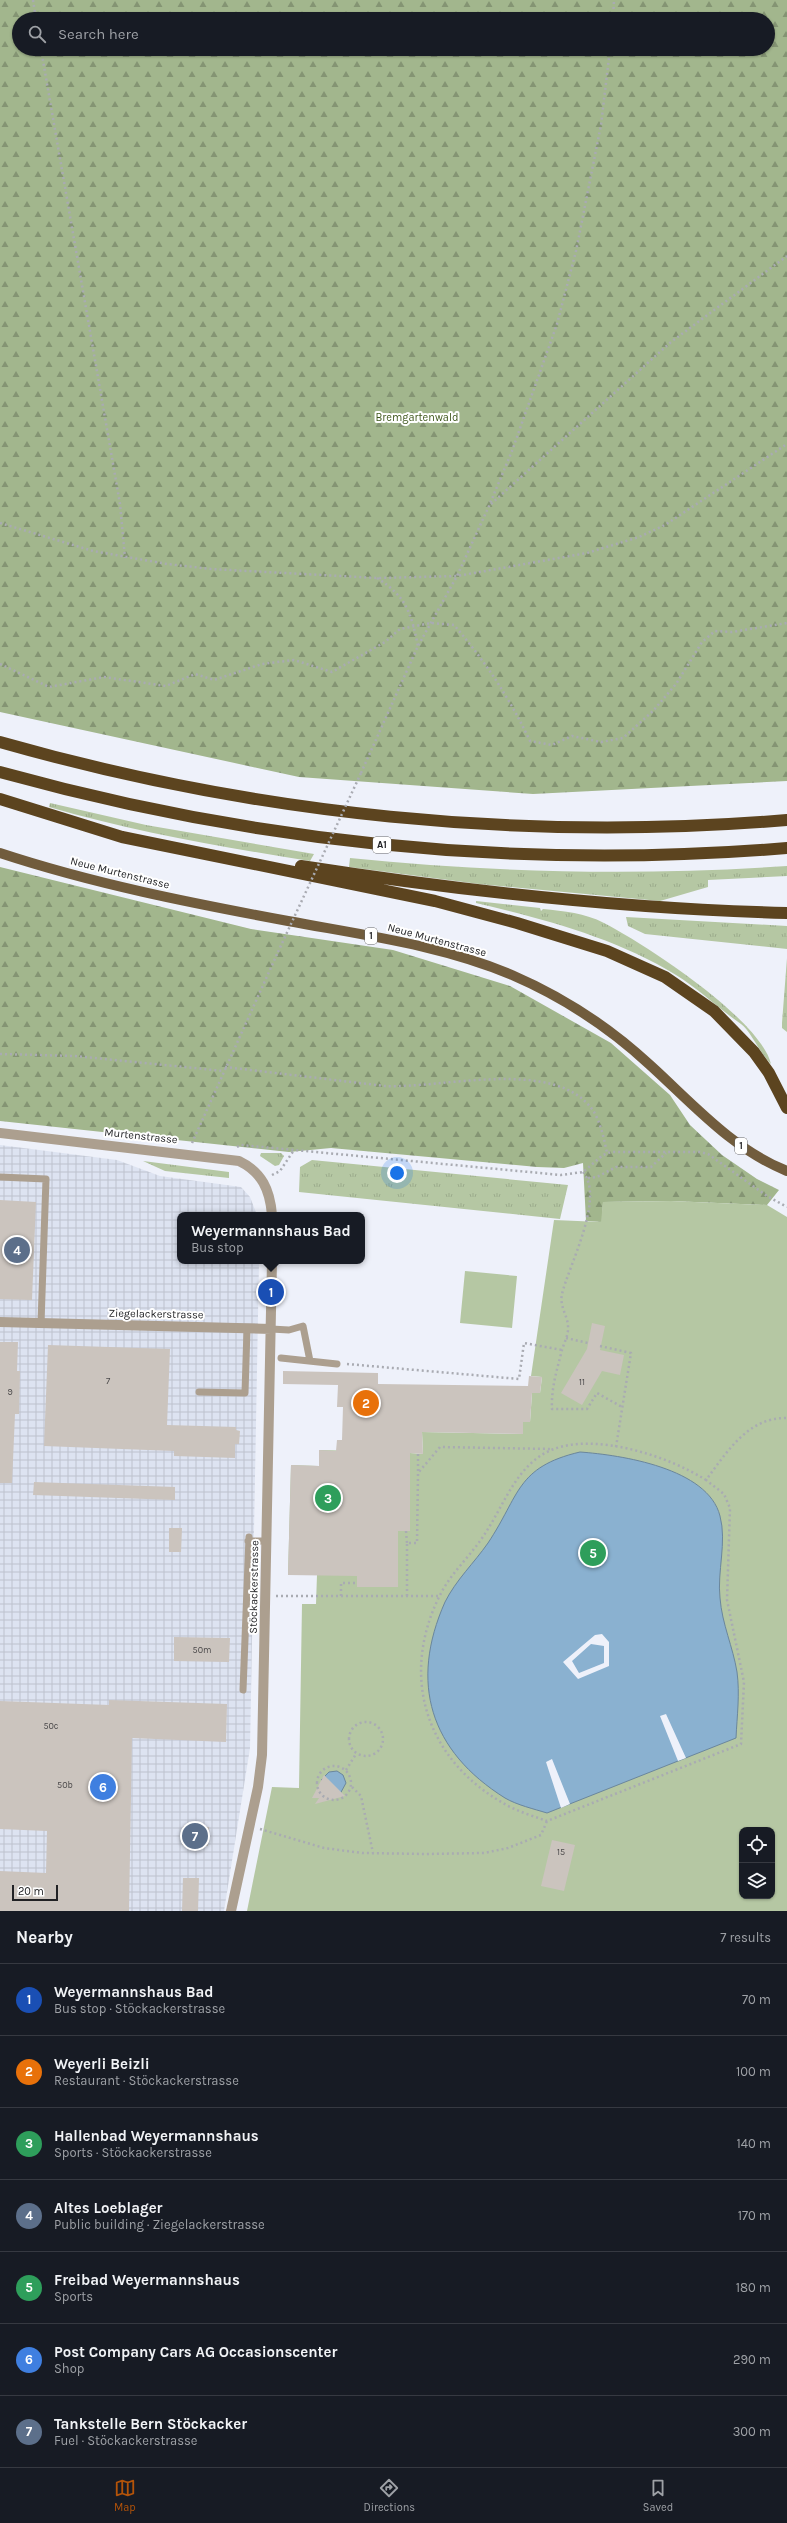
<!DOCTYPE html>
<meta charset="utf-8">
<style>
body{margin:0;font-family:Karla,sans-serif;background:#242831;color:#f1f3f6}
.controls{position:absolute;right:12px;bottom:12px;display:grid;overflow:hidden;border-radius:8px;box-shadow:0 1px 3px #0004}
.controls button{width:36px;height:36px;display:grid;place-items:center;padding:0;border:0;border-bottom:1px solid #363941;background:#171b24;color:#f1f3f6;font:20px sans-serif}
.scale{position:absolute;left:12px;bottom:10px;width:46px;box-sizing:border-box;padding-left:4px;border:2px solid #212225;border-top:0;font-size:11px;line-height:14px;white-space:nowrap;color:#212225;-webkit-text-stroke:3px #fff;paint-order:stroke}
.you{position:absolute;left:397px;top:1173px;width:14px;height:14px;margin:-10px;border:3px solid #fff;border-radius:50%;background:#1a73e8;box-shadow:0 0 0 6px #1a73e833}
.badge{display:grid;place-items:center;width:26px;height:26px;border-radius:50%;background:#b45309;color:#fff;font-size:13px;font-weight:700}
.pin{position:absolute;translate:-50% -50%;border:2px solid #fff;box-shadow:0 1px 4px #0006}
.popup{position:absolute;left:177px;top:1212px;width:188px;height:52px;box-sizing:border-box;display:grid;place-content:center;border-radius:8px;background:#171b24;filter:drop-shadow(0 1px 3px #0005);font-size:13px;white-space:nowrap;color:#9ea1a6}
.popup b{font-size:15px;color:#f1f3f6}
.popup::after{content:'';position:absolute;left:50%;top:100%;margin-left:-8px;border:8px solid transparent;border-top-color:#171b24}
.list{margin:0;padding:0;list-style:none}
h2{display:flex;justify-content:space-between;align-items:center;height:52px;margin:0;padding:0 16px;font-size:17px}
h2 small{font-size:13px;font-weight:400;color:#9ea1a6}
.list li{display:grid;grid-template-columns:26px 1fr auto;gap:12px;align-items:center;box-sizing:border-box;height:72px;padding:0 16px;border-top:1px solid #363941}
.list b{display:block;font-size:15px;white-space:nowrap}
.list p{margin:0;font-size:13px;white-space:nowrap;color:#9ea1a6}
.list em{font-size:13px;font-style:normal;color:#9ea1a6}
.icon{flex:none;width:22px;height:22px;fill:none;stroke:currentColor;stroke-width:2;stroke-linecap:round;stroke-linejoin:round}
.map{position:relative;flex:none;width:787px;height:1911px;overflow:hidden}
.search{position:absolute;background:#171b24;box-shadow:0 1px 3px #0004;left:12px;right:12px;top:12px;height:44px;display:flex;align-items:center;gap:10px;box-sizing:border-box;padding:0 14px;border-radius:22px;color:#9ea1a6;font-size:15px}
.sheet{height:556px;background:#171b24}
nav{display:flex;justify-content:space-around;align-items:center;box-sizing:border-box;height:56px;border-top:1px solid #363941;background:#171b24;font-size:11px;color:#9ea1a6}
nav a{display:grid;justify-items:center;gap:2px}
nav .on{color:#b45309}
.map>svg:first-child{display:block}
.industrial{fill:url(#industrial-grid)}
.grass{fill:url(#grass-tufts)}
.forest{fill:url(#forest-firs);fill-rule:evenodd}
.pitch{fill:#b5c7a3;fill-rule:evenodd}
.water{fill:#8ab1d0;stroke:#6a869d}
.pier{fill:#eef1fa;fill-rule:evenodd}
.building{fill:#cbc4be}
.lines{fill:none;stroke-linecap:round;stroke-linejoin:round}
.path{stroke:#a9abb2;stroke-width:2.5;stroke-dasharray:2 3;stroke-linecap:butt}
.service{stroke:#ac9f8f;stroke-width:7}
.minor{stroke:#ac9f8f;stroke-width:10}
.primary{stroke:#715c3d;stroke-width:10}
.motorway{stroke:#5c441f;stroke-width:12}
.path-bridge{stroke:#a9abb2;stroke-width:2.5;stroke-dasharray:2 3;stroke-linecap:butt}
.labels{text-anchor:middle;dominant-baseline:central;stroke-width:4;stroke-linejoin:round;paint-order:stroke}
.number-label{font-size:9px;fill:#4c4a4b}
.shield{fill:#fff;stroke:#646466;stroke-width:1}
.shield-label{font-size:10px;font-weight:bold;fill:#212225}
.park-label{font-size:11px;fill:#3e571b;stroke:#fff}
.street-label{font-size:11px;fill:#212225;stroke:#fff}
</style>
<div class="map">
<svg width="787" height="1911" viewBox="0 0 787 1911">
<defs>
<pattern id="industrial-grid" width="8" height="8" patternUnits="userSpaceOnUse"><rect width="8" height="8" fill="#dde3f1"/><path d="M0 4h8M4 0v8" fill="none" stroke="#bdc2ce"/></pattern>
<pattern id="grass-tufts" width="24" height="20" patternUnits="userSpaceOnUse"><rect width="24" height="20" fill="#b5c7a3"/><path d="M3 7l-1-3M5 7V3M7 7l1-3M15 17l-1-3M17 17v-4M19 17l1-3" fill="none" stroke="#9bab8c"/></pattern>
<pattern id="forest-firs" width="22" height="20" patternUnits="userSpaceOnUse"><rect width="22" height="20" fill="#a2b68d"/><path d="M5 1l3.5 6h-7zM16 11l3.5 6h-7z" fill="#849473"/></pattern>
</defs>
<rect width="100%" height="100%" fill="#eef1fa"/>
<path class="industrial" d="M0 1145 117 1160 160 1176 241 1187 250 1197 257 1215H180V1261H259L250 1748 224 1911H0Z"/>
<path class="grass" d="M50 803 146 825 314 854 310 861C222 847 135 832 49 807Z
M350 858C496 873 641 876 787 866V876L708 880V887L660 901 479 884 349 867Z
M476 901 540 908 541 911 543 909C564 911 585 913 604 923 645 944 760 1019 771 1064 761 1055 750 1030 741 1024 719 1009 699 989 676 975 616 938 544 919 476 903Z
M626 917 787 926V949L645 934 628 926Z
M787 958V1032L782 1028V1023Z
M261 1153H281L284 1156 279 1165 275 1166 260 1156Z
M312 1160 568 1185 560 1219 299 1192 300 1167Z
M143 1161 229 1172V1178L165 1171Z"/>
<path class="forest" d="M0 0H787V781L533 794 299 777 0 712ZM19 19H768V49H19Z
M0 867 251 929 393 950 510 986 611 1043 670 1095 690 1125 722 1155 757 1179 779 1190 767 1205 671 1201 603 1202 602 1222 586 1221 583 1163 564 1168 537 1167 331 1148 289 1152 0 1121Z"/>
<path class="pitch" d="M671 1201 767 1205 787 1217V1911H247L272 1787 299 1788 302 1604H316L317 1575H288L291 1465 319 1466V1450L367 1451 357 1586 397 1587 398 1531H410V1453L423 1454 422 1432 523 1434V1422H530L532 1393H540L542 1377 531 1376 554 1220 601 1222 603 1202ZM742 1830H772V1896H742Z
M465 1271 517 1276 512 1328 460 1323Z"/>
<path class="water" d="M580 1452C621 1455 708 1468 720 1516 727 1542 717 1572 720 1598 722 1624 733 1647 737 1672 740 1694 737 1716 736 1738L547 1813C534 1809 517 1805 505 1798 430 1751 409 1683 445 1602 456 1580 474 1563 488 1543 520 1495 516 1467 580 1452Z
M337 1771 343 1775 346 1783 340 1794 321 1780 329 1772Z"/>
<path class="pier" d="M602 1634 609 1642V1666L578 1679 563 1662 595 1635ZM591 1644 604 1646V1663L579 1673 572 1661Z
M666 1714 686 1758 678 1761 660 1716Z
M552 1759 570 1804 561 1808 546 1762Z"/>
<path class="building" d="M0 1200 36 1202 32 1300 0 1299Z
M592 1323 605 1326 600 1350 624 1355 620 1375 602 1371 582 1405 561 1393 587 1349Z
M0 1342H18L17 1371H20L19 1414H15L12 1483H0Z
M48 1345 170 1349 167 1425 236 1427V1430L240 1431 239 1444H235V1458L174 1456V1451L44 1446Z
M283 1371 378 1373V1384L528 1386 529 1376 542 1377 540 1393H532L530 1422H523V1434L422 1432 423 1454 410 1453V1531H398V1587H357V1576L288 1575 291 1465 319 1466V1450L336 1451 337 1440H342L343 1407H337L338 1385 283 1384Z
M34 1482 175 1487V1500L33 1495Z
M169 1528H182L181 1552H169Z
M174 1637 230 1638 229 1662 174 1661Z
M109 1700 227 1704 226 1742 132 1738 129 1911H0V1871L46 1873 47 1831 0 1829V1701L109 1705Z
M324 1775 345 1796 315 1804 319 1798H312Z
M183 1826 209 1827 208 1846 182 1845Z
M552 1840 575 1845 564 1891 541 1886Z
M183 1878H199L198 1911H182Z"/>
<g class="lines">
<path class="path" d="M33 0 36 19
M613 19 614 0
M41 49 120 504 125 558
M491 504 671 342 787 256
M0 523 93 551 167 564 211 569 377 578 457 576 587 553 639 537 665 525 787 444
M377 578C407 597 411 613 418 646
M0 664 49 687 104 677 166 686 195 674 214 680 262 664 294 660 332 672 385 642 400 629 431 623 454 625C485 661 509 697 530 741L552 745 572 736 601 742 623 738 653 711 676 684 702 642 715 631 732 632 787 623
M361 773 418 646 457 576 489 506 512 451 557 324 576 251 601 125 610 49
M0 1054 74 1056 223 1071
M225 1067 385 1086C441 1089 558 1056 594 1112 601 1124 604 1139 607 1153
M192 1143 278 952
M237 1147 241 1145 561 1175 583 1172 603 1155 611 1152H700L708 1154 767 1196 787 1207
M583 1172C605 1198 569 1265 562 1294 559 1307 569 1317 568 1329 568 1336 564 1343 562 1350 557 1370 551 1388 552 1409H587L597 1393 622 1407
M272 1175 280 1171 294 1150
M588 1178 597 1177 616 1167H651L666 1153
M566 1338 588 1343
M600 1346 631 1353 616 1447
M347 1364 519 1379 524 1343 562 1350
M418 1454V1473
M706 1480C668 1456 597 1433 554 1449 518 1462 505 1503 486 1532 472 1555 451 1572 439 1597 400 1677 426 1759 503 1803 516 1811 533 1816 547 1821L741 1744 744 1682 727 1600 730 1508 724 1494 706 1480C727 1452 748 1417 787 1418
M406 1531 407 1543
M276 1596H439
M341 1596V1583H357
M407 1596V1543H417L418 1473 440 1447 552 1449
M349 1739a17 17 0 1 1 34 0a17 17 0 1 1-34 0Z
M317 1783a17 17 0 1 1 34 0a17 17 0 1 1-34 0Z
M346 1770 356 1754
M352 1787 361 1796 373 1853
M260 1829 324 1848 362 1853 426 1854 484 1853 508 1848 541 1835 547 1821"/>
<path class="service" d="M0 1177 46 1179 41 1323
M271 1329 289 1330 303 1326 310 1361
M281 1358 337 1364
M199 1392 245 1393 247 1329
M248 1541H267
M243 1690 249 1537"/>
<path class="minor" d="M0 1133 239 1161C262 1172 270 1190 272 1215
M0 1322 271 1329
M231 1911 258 1787 262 1755 272 1261"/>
<path class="primary" d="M0 853C94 884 191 903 288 921 363 935 441 945 512 975 563 997 609 1027 650 1065 693 1104 732 1149 787 1171"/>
<path class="motorway" d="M0 742C256 815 522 842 787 820
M0 772C256 843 522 870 787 848
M0 799 122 837 435 901 517 923 607 951 665 977 714 1011 754 1052 769 1073 787 1108
M301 866C462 891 624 909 787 913"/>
<path class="path-bridge" d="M278 952 361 773"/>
</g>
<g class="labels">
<g class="number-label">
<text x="108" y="1381">7</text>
<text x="582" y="1382">11</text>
<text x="10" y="1392">9</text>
<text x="202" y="1650">50m</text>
<text x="51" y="1726">50c</text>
<text x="65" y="1785">50b</text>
<text x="561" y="1852">15</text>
</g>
<g class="shield">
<rect x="373" y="837" width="18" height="16" rx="3"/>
<rect x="365" y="928" width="12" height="16" rx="3"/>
<rect x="735" y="1138" width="12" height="16" rx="3"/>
</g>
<g class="shield-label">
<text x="382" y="845">A1</text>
<text x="371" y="936">1</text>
<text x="741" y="1146">1</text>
</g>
<g class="park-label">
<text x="417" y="417">Bremgartenwald</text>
</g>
<g class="street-label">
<text transform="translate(120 873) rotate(14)">Neue Murtenstrasse</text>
<text transform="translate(437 940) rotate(15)">Neue Murtenstrasse</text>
<text transform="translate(141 1136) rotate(6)">Murtenstrasse</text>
<text transform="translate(156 1314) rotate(1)">Ziegelackerstrasse</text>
<text transform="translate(254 1587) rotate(-89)">Stöckackerstrasse</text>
</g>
</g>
</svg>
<div class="controls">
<button><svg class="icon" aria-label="locate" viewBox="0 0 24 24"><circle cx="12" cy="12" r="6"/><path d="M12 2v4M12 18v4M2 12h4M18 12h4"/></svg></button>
<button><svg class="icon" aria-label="layers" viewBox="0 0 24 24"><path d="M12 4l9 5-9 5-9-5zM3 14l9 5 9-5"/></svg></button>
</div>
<div class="scale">20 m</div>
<div class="you"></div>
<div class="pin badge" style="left:271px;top:1292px;background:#1a4fb4">1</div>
<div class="popup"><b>Weyermannshaus Bad</b>Bus stop</div>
<div class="pin badge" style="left:366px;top:1403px;background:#e8710a">2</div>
<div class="pin badge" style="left:328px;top:1498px;background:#2e9e5b">3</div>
<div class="pin badge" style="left:17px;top:1250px;background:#5c6f8a">4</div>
<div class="pin badge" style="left:593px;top:1553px;background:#2e9e5b">5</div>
<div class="pin badge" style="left:103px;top:1787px;background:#3f7fe0">6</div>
<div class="pin badge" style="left:195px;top:1836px;background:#5c6f8a">7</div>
<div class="search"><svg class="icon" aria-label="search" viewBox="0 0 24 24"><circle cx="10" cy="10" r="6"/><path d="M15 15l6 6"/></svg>Search here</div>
</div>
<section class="sheet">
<h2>Nearby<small>7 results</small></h2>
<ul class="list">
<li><span class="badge" style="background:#1a4fb4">1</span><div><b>Weyermannshaus Bad</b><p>Bus stop · Stöckackerstrasse</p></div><em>70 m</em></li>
<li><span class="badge" style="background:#e8710a">2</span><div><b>Weyerli Beizli</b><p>Restaurant · Stöckackerstrasse</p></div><em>100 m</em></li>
<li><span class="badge" style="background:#2e9e5b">3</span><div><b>Hallenbad Weyermannshaus</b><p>Sports · Stöckackerstrasse</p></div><em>140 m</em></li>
<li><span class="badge" style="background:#5c6f8a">4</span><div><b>Altes Loeblager</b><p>Public building · Ziegelackerstrasse</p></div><em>170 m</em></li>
<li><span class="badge" style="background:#2e9e5b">5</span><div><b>Freibad Weyermannshaus</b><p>Sports</p></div><em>180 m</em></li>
<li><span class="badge" style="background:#3f7fe0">6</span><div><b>Post Company Cars AG Occasionscenter</b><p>Shop</p></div><em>290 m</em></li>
<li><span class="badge" style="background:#5c6f8a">7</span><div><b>Tankstelle Bern Stöckacker</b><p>Fuel · Stöckackerstrasse</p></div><em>300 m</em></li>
</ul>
</section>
<nav>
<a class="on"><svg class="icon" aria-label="map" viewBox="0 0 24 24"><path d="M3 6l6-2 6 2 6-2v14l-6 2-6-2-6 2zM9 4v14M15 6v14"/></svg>Map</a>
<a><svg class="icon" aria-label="directions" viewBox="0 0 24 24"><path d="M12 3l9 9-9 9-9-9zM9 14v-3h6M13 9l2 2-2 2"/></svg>Directions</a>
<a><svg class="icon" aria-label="saved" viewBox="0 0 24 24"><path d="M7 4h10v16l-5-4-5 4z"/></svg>Saved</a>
</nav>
